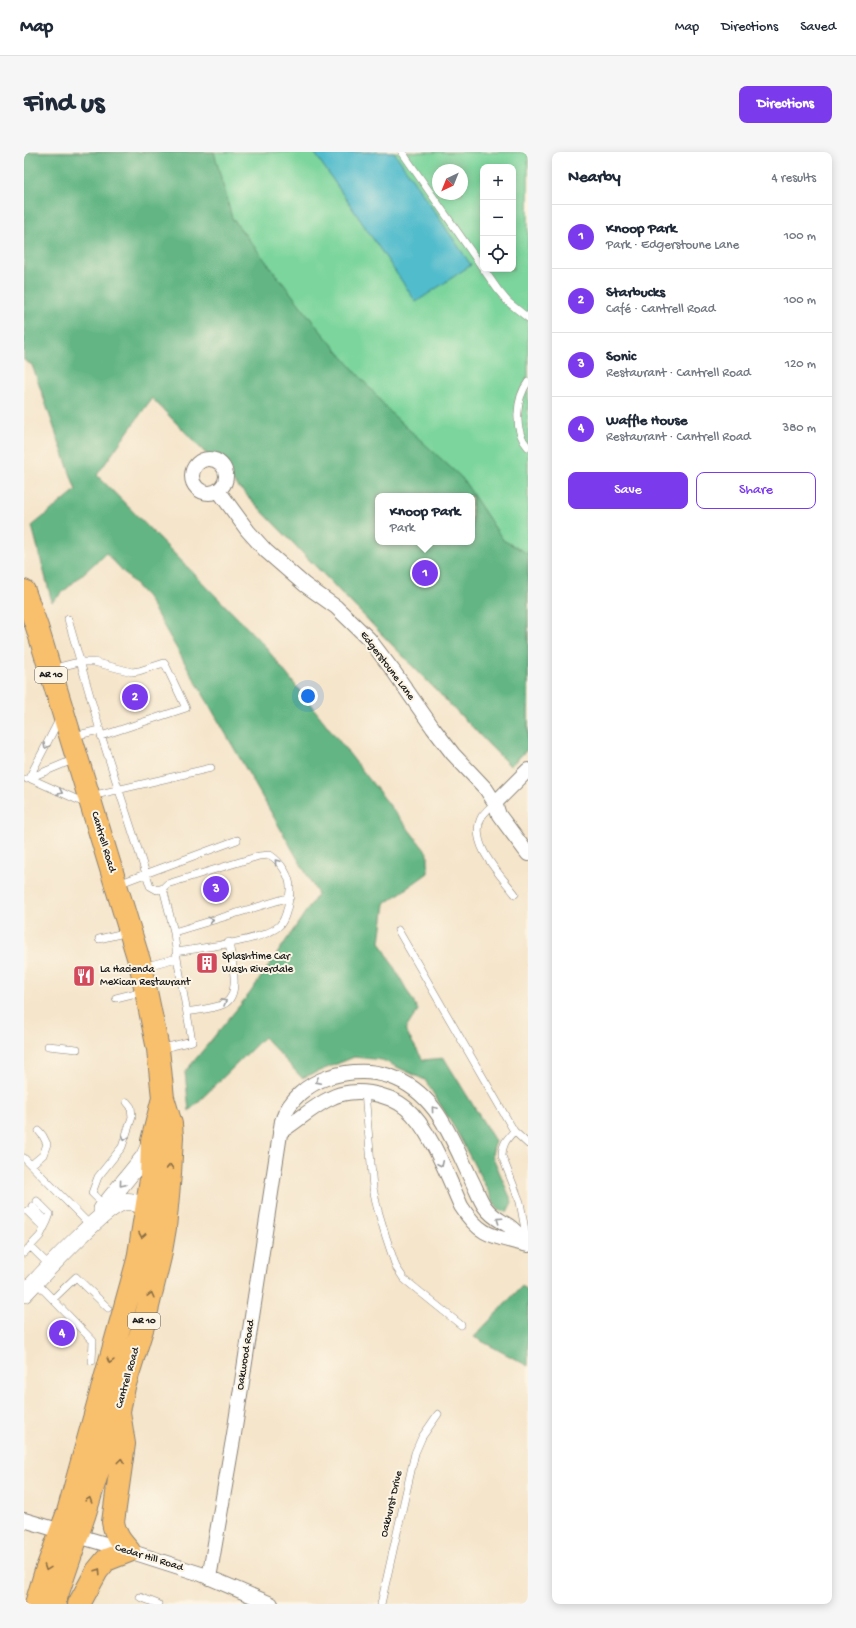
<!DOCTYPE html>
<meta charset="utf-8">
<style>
body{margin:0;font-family:"Gochi Hand",sans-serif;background:#f6f6f7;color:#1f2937}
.controls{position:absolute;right:12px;top:12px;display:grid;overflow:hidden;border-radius:8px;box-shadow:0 2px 10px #0003}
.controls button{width:36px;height:36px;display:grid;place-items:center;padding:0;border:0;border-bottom:1px solid #e0e1e3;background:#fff;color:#1f2937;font:20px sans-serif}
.compass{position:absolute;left:408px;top:12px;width:36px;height:36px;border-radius:50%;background:#fff;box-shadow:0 2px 10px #0003;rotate:223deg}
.you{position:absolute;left:284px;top:544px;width:14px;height:14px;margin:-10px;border:3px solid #fff;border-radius:50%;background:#1a73e8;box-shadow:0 0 0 6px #1a73e833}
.badge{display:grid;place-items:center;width:26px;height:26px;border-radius:50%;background:#7c3aed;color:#fff;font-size:13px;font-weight:700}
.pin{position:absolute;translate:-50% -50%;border:2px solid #fff;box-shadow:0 1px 4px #0006}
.popup{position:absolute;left:351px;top:341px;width:100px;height:52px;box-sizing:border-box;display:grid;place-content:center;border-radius:8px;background:#fff;filter:drop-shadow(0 1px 3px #0005);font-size:13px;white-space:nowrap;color:#747a83}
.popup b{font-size:15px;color:#1f2937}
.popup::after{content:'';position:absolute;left:50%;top:100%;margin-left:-8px;border:8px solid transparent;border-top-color:#fff}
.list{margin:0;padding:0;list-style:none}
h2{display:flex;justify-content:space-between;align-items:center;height:52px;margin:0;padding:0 16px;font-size:17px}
h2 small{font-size:13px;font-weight:400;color:#747a83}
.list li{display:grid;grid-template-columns:26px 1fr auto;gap:12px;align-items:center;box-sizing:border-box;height:64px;padding:0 16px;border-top:1px solid #e0e1e3}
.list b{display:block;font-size:15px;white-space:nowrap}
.list p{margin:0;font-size:13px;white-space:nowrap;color:#747a83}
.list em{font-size:13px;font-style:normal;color:#747a83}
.actions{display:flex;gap:8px;padding:12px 16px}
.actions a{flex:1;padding:9px 0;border:1px solid #7c3aed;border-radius:8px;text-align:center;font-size:14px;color:#7c3aed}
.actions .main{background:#7c3aed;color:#fff}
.icon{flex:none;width:22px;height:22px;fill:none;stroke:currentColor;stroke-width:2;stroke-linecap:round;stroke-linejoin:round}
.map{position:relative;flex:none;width:504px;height:1452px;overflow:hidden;border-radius:8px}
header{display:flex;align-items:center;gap:24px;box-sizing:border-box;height:56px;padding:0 20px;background:#fff;border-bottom:1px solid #e0e1e3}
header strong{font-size:19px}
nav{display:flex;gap:22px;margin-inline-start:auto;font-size:14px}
.intro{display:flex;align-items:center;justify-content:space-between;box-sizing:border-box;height:96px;padding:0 24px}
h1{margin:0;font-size:28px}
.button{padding:10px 18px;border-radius:8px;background:#7c3aed;color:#fff;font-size:14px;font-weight:700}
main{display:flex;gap:24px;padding:0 24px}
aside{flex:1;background:#fff;border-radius:8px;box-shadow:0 2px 10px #0003}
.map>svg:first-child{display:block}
.green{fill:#7bd59c;stroke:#4c785c;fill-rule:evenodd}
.forest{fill:#64b684;stroke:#406950;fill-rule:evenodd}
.water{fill:#51bccc;stroke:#366c74}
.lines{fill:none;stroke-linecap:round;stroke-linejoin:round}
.service-casing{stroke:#888074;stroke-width:8}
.minor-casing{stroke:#888074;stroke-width:16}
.tertiary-casing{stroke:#888074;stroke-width:18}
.primary-casing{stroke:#888074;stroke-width:24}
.service{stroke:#fff;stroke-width:7}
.minor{stroke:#fff;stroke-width:14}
.tertiary{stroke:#fff;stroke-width:17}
.primary{stroke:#f8bf6c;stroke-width:22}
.oneway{stroke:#999}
.oneway2{stroke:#8a6e44}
.labels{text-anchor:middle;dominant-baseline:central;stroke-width:4;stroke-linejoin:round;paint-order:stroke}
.shield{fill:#fcf5e5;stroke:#5f5d58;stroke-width:1}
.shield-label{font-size:10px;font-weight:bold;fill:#1c1c1c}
.street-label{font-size:11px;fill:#1c1c1c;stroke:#fcf5e5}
.poi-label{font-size:11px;fill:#1c1c1c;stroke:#fcf5e5;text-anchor:start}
</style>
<header>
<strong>Map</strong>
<nav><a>Map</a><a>Directions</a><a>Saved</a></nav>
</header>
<div class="intro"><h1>Find us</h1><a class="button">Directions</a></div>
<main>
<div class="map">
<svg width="504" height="1452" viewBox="0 0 504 1452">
<rect width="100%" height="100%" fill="#fcf5e5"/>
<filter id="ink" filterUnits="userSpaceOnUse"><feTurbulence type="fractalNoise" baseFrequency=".025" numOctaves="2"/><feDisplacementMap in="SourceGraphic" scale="8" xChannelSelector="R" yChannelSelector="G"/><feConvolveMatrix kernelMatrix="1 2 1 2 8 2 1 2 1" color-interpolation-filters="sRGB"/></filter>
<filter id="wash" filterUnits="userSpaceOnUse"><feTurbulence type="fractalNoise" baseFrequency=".012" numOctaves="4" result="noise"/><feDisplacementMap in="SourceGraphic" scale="16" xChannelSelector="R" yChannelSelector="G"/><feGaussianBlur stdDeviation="0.9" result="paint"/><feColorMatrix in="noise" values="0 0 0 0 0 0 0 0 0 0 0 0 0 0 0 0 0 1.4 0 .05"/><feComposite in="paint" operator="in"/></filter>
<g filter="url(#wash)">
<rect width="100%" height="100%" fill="#f5e5cb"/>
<path class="green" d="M0 0H504V597L486 614 128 246ZM459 15H489V117H459ZM414 18H438V42H414ZM354 344H448V390H354Z"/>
<path class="forest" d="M0 0H190L208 66 294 176 368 262 438 326 479 388 504 402V597L486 614 128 246 73 323 239 492 404 702V721L361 752 356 790 394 858 381 878 399 908 420 906 471 989 468 1003 488 1050 483 1060 474 1058 433 980 401 928 358 908 330 905 278 926 240 885 165 959 161 920 226 841 294 742 123 445 82 401 28 450 8 374 52 338 8 213 0 208ZM354 344H448V390H354Z
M498 1134 504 1138V1214L450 1185Z"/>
<path class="water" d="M290 0H370L447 113 392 150Z"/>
</g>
<g filter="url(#ink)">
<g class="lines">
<g class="service-casing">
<path id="service" d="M378 0 474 138 484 150 504 166
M504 230C492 246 489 279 504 295
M44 467 79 589 126 734 133 738 139 736 143 732 235 704 246 703C257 710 267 725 266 738 265 749 263 765 256 773 241 789 176 796 152 800
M27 517 55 510H70L108 520 115 519 140 511 142 514 162 556 77 584
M50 584 75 578
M5 626 36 566
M5 626 63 652
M3 627 51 607
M67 644 187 616
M471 651C466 655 462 659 458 664 443 691 476 722 491 742
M94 732 213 688
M374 778 490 979C483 987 478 992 478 1004L496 1050 503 1089
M150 780 266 745
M75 787 104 780
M119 815 153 806 150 780 139 736
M92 846 120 839
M163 860C174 858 189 857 200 852 218 843 207 806 205 790
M24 894 53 897
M136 897 168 889 153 806
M341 940 349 1036 353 1055 362 1085 372 1115 380 1127 437 1173
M490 979 504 992
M0 1006 67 1074
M7 1013 19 1003 23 992 19 984 15 979
M13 1049 26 1062 23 1070
M80 1053 68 1041 74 1025 98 995 108 965 107 955 103 950
M8 1054 23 1070 20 1076
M6 1094 26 1114
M0 1101 16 1084 20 1076 3 1059
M12 1130 69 1189 68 1209
M29 1147 52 1125 84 1156
M116 1445 134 1452
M357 1452 391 1301 398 1285 414 1262"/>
</g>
<g class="minor-casing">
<path id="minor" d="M168 324a17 17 0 1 1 34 0a17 17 0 1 1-34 0Z
M194 338 224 379 242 399 281 433 312 455 345 487 370 520 409 576 429 602 462 637 471 651 475 663 504 702
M471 651 504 618
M256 980C273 970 289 954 307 946 318 940 334 939 346 941 359 943 372 948 382 956 406 976 424 1025 437 1054 457 1086 470 1084 504 1093
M0 1368 105 1399 177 1422 247 1452
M185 1426 210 1282 258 969C265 947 284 932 305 925 325 919 346 918 365 924 414 940 428 989 449 1031 453 1039 456 1048 461 1055 468 1065 476 1068 485 1074 492 1079 498 1087 504 1093"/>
</g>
<g class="tertiary-casing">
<path id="tertiary" d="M78 1057 120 1005 127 990
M0 1142C16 1125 82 1053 100 1050 108 1048 116 1053 123 1056"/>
</g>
<g class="primary-casing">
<path id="primary" d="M0 439 13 475 117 815 134 897 139 946 147 972 148 985 146 1022 141 1076 136 1105 120 1171 100 1235 95 1259 82 1293 60 1364 30 1452
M12 1452 21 1422 44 1360 114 1108 127 1027 128 989 139 946
M55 1452 73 1419 82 1408 105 1399C97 1390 91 1383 89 1370L100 1292 95 1260"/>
</g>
<use href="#service" class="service"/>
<use href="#minor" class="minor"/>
<use href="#tertiary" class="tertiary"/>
<use href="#primary" class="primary"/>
</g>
<defs><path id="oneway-chevron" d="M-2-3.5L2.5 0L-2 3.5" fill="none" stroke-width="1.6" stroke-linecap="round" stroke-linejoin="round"/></defs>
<g class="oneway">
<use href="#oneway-chevron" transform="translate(22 594) rotate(118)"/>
<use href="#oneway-chevron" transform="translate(36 640) rotate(24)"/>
<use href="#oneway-chevron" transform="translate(253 710) rotate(-131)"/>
<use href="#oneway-chevron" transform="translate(187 768) rotate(-17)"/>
<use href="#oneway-chevron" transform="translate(200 850) rotate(-29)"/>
<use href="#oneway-chevron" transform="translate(294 929) rotate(153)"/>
<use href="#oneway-chevron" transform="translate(410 957) rotate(-130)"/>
<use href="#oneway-chevron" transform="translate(101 986) rotate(108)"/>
<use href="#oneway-chevron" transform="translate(417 1012) rotate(65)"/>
<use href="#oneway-chevron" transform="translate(98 1032) rotate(130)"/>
<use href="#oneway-chevron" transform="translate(475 1068) rotate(-146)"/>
</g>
<g class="oneway2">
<use href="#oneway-chevron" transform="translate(146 1015) rotate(-88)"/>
<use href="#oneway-chevron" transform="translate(118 1083) rotate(100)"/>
<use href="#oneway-chevron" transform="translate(127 1143) rotate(-76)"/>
<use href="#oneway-chevron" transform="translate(86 1209) rotate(106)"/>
<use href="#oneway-chevron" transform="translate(97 1309) rotate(-83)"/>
<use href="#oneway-chevron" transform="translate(65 1348) rotate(-73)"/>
<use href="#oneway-chevron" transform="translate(23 1416) rotate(110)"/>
<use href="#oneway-chevron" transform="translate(74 1419) rotate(-57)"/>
</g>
</g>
<defs>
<g id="building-square" transform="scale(1.15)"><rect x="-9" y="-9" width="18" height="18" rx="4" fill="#d1495b" stroke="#fcf5e5"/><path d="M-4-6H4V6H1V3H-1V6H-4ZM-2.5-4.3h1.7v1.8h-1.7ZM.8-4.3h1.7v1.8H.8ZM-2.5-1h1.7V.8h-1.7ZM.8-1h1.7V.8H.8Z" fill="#fff"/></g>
<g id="restaurant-square" transform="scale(1.15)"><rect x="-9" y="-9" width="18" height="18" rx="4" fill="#d1495b" stroke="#fcf5e5"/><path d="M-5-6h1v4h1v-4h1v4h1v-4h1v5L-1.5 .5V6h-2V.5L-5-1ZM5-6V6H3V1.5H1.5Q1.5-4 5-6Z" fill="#fff"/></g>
</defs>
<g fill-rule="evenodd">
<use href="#building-square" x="183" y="811"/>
<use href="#restaurant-square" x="60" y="824"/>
</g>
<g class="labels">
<g class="shield">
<rect x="11" y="515" width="32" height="16" rx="3"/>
<rect x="104" y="1161" width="32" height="16" rx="3"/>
</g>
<g class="shield-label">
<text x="27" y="523">AR 10</text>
<text x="120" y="1169">AR 10</text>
</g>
<g class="street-label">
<text transform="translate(363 514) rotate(53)">Edgerstoune Lane</text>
<text transform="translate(79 690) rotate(73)">Cantrell Road</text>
<text transform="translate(222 1203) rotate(-81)">Oakwood Road</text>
<text transform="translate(104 1226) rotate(-74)">Cantrell Road</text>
<text transform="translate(368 1352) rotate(-77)">Oakhurst Drive</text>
<text transform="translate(125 1406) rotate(17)">Cedar Hill Road</text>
</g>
<g class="poi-label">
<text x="198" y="805">Splashtime Car<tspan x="198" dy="13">Wash Riverdale</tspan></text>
<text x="76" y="818">La Hacienda<tspan x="76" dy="13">Mexican Restaurant</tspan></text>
</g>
</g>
</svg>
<div class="controls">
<button>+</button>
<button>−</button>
<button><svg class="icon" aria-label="locate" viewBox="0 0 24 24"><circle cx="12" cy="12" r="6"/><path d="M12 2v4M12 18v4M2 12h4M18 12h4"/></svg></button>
</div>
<svg class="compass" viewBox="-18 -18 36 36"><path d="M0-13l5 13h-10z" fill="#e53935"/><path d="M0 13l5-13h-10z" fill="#747a83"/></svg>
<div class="you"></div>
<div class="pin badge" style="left:401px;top:421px">1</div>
<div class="popup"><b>Knoop Park</b>Park</div>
<div class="pin badge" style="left:111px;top:545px">2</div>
<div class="pin badge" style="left:192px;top:737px">3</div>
<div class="pin badge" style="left:38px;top:1181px">4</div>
</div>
<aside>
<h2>Nearby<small>4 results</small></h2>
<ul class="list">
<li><span class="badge">1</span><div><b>Knoop Park</b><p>Park · Edgerstoune Lane</p></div><em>100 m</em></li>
<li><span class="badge">2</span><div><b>Starbucks</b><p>Café · Cantrell Road</p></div><em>100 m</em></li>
<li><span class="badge">3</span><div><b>Sonic</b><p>Restaurant · Cantrell Road</p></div><em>120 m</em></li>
<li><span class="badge">4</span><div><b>Waffle House</b><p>Restaurant · Cantrell Road</p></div><em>380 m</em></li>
</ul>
<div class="actions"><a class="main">Save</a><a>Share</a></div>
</aside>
</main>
